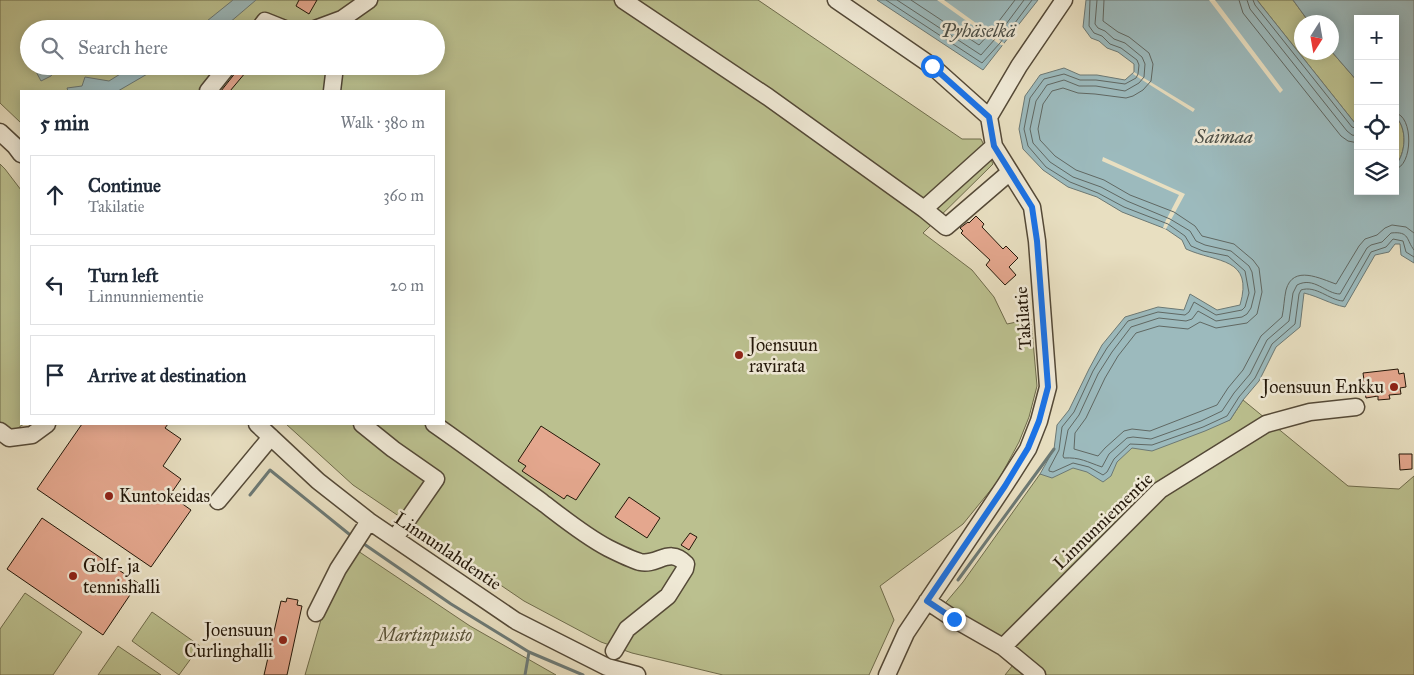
<!DOCTYPE html>
<meta charset="utf-8">
<style>
body{margin:0;font-family:"IM FELL Great Primer",serif;background:#f2f2f3;color:#1f2937}
.controls{position:absolute;right:15px;top:15px;display:grid;overflow:hidden;border-radius:0px;box-shadow:0 2px 12px #0003}
.controls button{width:45px;height:45px;display:grid;place-items:center;padding:0;border:0;border-bottom:1px solid #e0e1e3;background:#fff;color:#1f2937;font:25px sans-serif}
.compass{position:absolute;left:1294px;top:15px;width:45px;height:45px;border-radius:50%;background:#fff;box-shadow:0 2px 12px #0003;rotate:191deg}
.stop{position:absolute;width:15px;height:15px;margin:-11px;border:4px solid #1a73e8;border-radius:50%;background:#fff}
.stop.end{background:#1a73e8;border-color:#fff;box-shadow:0 1px 5px #0008}
.list{margin:0;padding:0;list-style:none}
h2{display:flex;justify-content:space-between;align-items:center;height:65px;margin:0;padding:0 20px;font-size:21px}
h2 small{font-size:16px;font-weight:400;color:#747a83}
.list li{display:grid;grid-template-columns:32px 1fr auto;gap:15px;align-items:center;box-sizing:border-box;height:80px;margin:0 10px 10px;padding:0 10px;border:1px solid #e0e1e3;border-radius:0px}
.list b{display:block;font-size:19px;white-space:nowrap}
.list p{margin:0;font-size:16px;white-space:nowrap;color:#747a83}
.list em{font-size:16px;font-style:normal;color:#747a83}
.icon{flex:none;width:28px;height:28px;fill:none;stroke:currentColor;stroke-width:2;stroke-linecap:round;stroke-linejoin:round}
.map{position:relative;flex:none;width:1414px;height:675px;overflow:hidden}
.search{position:absolute;background:#fff;box-shadow:0 2px 12px #0003;left:20px;top:20px;width:425px;height:55px;display:flex;align-items:center;gap:12px;box-sizing:border-box;padding:0 18px;border-radius:28px;color:#747a83;font-size:19px}
.panel{position:absolute;background:#fff;box-shadow:0 2px 12px #0003;left:20px;top:90px;width:425px;height:335px;border-radius:0px}
.map>svg:first-child{display:block}
.green{fill:#bbc08f;stroke:#6f6c4c;fill-rule:evenodd}
.water{fill:#9cbabd;stroke:#6c7975}
.pier{fill:#e8dfc1}
.lines{fill:none;stroke-linecap:round;stroke-linejoin:round}
.shore{stroke:#606863;stroke-width:1}
.stream{stroke:#6c7975;stroke-width:3}
.building{fill:#e4a78e;stroke:#231709}
.minor-casing{stroke:#544937;stroke-width:19}
.minor{stroke:#f0ead7;stroke-width:16}
.route{stroke:#1a73e8;stroke-width:6}
.poi-dot{fill:#8f2418;stroke:#f0ead7;stroke-width:2}
.labels{text-anchor:middle;dominant-baseline:central;stroke-width:5;stroke-linejoin:round;paint-order:stroke}
.street-label{font-size:18px;fill:#231709;stroke:#f0ead7}
.poi-label{font-size:18px;fill:#231709;stroke:#f0ead7;text-anchor:start}
.park-label{font-size:18px;font-style:italic;fill:#585238;stroke:#f0ead7}
.water-label{font-size:19px;font-style:italic;fill:#4d5048;stroke:#f0ead7}
</style>
<div class="map">
<svg width="1414" height="675" viewBox="0 0 1414 675">
<rect width="100%" height="100%" fill="#e8dfc1"/>
<filter id="stains"><feTurbulence type="fractalNoise" baseFrequency=".004" numOctaves="4"/><feColorMatrix values="0 0 0 0 .2 0 0 0 0 .09 0 0 0 0 .02 0 0 0 .5 -.17"/></filter>
<radialGradient id="worn" r=".72"><stop offset=".6" stop-color="#630" stop-opacity="0"/><stop offset="1" stop-color="#630" stop-opacity=".3"/></radialGradient>
<path class="green" d="M0 0H758L962 139H981L993 164 923 233 972 270 994 297 1007 324 1031 319 1037 386 1029 417 1019 442 998 481 963 524 880 586 894 620 869 675H723L632 653 601 642 524 601 353 485 286 424H444V91H21V123L0 103ZM29 29H436V66H29Z
M1257 0H1293L1309 22H1302V52H1332L1358 82V127Z
M1395 116C1408 128 1406 154 1395 166Z
M0 164 5 169 21 190V424H24L13 431 0 422Z
M1243 400 1348 486 1399 489 1414 476V675H1005L1020 656 942 607 963 582 1040 474 1062 463 1230 420Z
M358 551 470 626 556 675H305L325 606Z
M25 593 82 632 53 675H0V629Z
M152 612 200 646 179 675 132 641Z
M118 646 161 675H98Z"/>
<path class="water" d="M233 0H256L222 29H197Z
M877 0H1038L983 70Z
M1086 0H1257L1358 127V191H1395V166C1406 154 1408 128 1395 116V19H1358V82L1332 52V22H1309L1293 0H1414V263L1401 255 1400 244H1395L1389 252 1375 255 1345 307C1330 304 1320 297 1304 293L1300 327 1276 347 1259 381 1243 400 1230 420 1205 431 1152 451 1132 448 1117 462 1111 476 1103 482 1087 472 1073 468 1052 478 1040 474 1054 449 1057 425 1069 410 1089 369 1102 345 1125 317 1158 307 1184 310 1190 294 1217 310 1240 305C1254 257 1217 263 1186 249L1182 240 1166 229 1122 212 1097 197 1068 187 1043 170 1023 149 1019 129 1025 96 1040 75 1064 68 1080 75H1097L1125 80 1134 72V64L1118 52 1107 48 1099 41 1091 38 1083 27Z
M33 66H56L57 67 51 76 41 81Z
M133 66H161L118 91H68L67 88 82 86 85 77 109 81Z"/>
<path class="pier" d="M937 0H944L1005 44 1004 46 999 44Z
M1209 0H1215L1283 90 1280 93Z
M1134 72 1195 109 1193 112 1139 78 1133 74Z
M1103 157 1185 194 1166 229 1163 228 1165 222 1179 195 1102 161Z"/>
<g class="lines">
<path class="shore" d="M886 0 982 63 1000 43 1032 0
M897 0 981 55 995 39 1024 0
M911 0 979 45 989 34 1015 0
M1090 0 1089 26 1094 33 1102 36 1110 44 1121 48 1137 60 1139 65 1138 74 1136 78 1125 84 1096 80H1080L1064 74 1044 79 1030 98 1024 129 1028 146 1046 167 1070 182 1098 193 1124 207 1168 224 1185 236 1191 246 1203 251 1228 256 1245 271 1249 293 1245 307 1242 310 1216 315 1194 302 1189 312 1185 315 1158 312 1128 321 1107 348 1093 371 1074 412 1062 427 1059 450 1049 469V471L1053 472 1073 463 1089 467 1103 475 1107 472 1114 459 1130 444 1152 445 1203 427 1227 416 1239 397 1255 378 1272 344 1295 324 1299 294 1301 290C1316 285 1329 300 1343 301L1371 252 1386 247 1393 239 1403 241 1406 252 1414 257
M1097 0 1095 24 1098 28 1105 31 1114 39 1125 43 1142 57 1145 64 1144 77 1139 83 1125 91 1096 86H1079L1064 80 1047 85 1036 101 1030 129 1033 143 1050 162 1073 177 1101 187 1127 201 1170 219 1190 231 1196 241 1205 245 1231 251 1249 266 1252 272 1255 292 1251 308 1247 314 1242 317 1216 321 1198 311 1192 319 1186 321 1159 318 1131 327 1112 352 1098 374 1079 415 1068 430 1063 456 1064 458C1080 457 1087 462 1102 467L1109 454 1127 438 1133 437 1151 439 1201 421 1222 411 1234 393 1250 374 1267 340 1289 321 1293 293 1297 285C1314 276 1326 294 1340 294L1367 248 1371 245 1382 242 1391 233C1410 231 1406 240 1414 250
M1104 0 1103 21 1118 32 1129 37 1149 53 1153 64 1151 81 1143 90 1133 96 1126 98 1095 94 1078 93 1063 88 1052 91 1043 104 1038 129 1040 140 1055 156 1076 170 1104 180 1130 195 1174 212 1195 226 1202 236 1234 244 1253 260 1259 268 1262 292 1257 314 1247 323 1216 328 1200 322 1188 329 1159 326 1136 333 1118 356 1105 378 1086 418 1075 433 1074 449 1098 456 1105 448 1124 431 1132 429 1150 431 1217 405 1228 388 1243 370 1261 336 1282 317C1284 308 1284 299 1286 290 1293 264 1321 279 1336 284L1359 246 1365 239 1377 235 1385 228 1392 225 1406 227 1414 233
M1239 0 1243 13 1341 136 1348 141 1358 143
M1247 0 1250 9 1347 131 1352 135 1358 136
M1253 0 1255 5 1352 127 1358 129
M1395 113C1414 115 1413 167 1395 169"/>
<path class="stream" d="M250 495 270 470 349 534
M364 544 451 604 529 652
M958 580 1054 449
M525 675 529 652 583 675"/>
</g>
<path class="building" d="M299 0H317L309 14 296 6Z
M238 66H251L230 91H221L236 72Z
M976 216 984 224 982 227 1003 249 1006 246 1018 258 1009 267 1016 275 1005 285 986 265 990 260 961 233 963 231 960 228 968 222 969 223Z
M1398 369 1399 374 1404 373 1406 387 1400 388 1401 394 1389 395 1390 399 1378 400V396L1366 398 1365 392H1359L1358 381 1364 380 1363 373Z
M82 424H168L165 428 181 439 163 466 181 479 170 495 191 510 151 567 37 489Z
M541 426 600 464 576 500 567 495 564 499 522 471 526 466 518 461Z
M1399 454H1412V469L1400 470Z
M629 497 660 518 647 538 615 517Z
M42 518 138 583 103 635 7 569Z
M690 533 697 537 689 550 681 545Z
M287 598 298 600 297 605 302 606 287 675H264L281 601 286 602Z"/>
<g class="lines">
<g class="minor-casing">
<path id="minor" d="M623 0 768 97 924 209
M836 0 932 66 989 117 994 146 1032 207 1037 241 1048 387 1039 421 1028 449 1005 485 906 633 887 675
M259 29 265 21 285 29
M315 29 342 19 369 0
M208 91 228 66
M332 91 335 66
M989 117 1019 66 1064 0
M0 132 15 146 21 154
M994 146 924 209 946 227 1010 172
M257 424 318 481 369 521 516 621 607 667 637 675
M362 424 393 449 436 479 395 538
M434 424C470 449 506 476 542 502 563 518 585 536 608 548 618 553 630 559 640 562 658 566 669 546 686 564L685 569 668 596 627 629 614 651
M0 431 9 438 32 435 47 424
M218 501 271 437
M927 601 954 619 1003 647 1037 675
M316 613 338 569 369 521
M1003 647 1160 490 1266 424 1310 412 1356 407"/>
</g>
<use href="#minor" class="minor"/>
</g>
<g class="lines">
<path class="route" d="M932 66 989 117 994 146 1032 207 1037 241 1048 387 1039 421 1028 448 1005 486 927 601 954 619"/>
</g>
<g class="poi-dot">
<circle cx="739" cy="355" r="5"/>
<circle cx="1394" cy="387" r="5"/>
<circle cx="109" cy="496" r="5"/>
<circle cx="73" cy="576" r="5"/>
<circle cx="283" cy="640" r="5"/>
</g>
<g class="labels">
<g class="street-label">
<text transform="translate(1023 318) rotate(-94)">Takilatie</text>
<text transform="translate(1103 521) rotate(-44)">Linnunniementie</text>
<text transform="translate(448 551) rotate(34)">Linnunlahdentie</text>
</g>
<g class="poi-label">
<text x="749" y="345">Joensuun<tspan x="749" dy="21">ravirata</tspan></text>
<text x="1384" y="387" text-anchor="end">Joensuun Enkku</text>
<text x="119" y="496">Kuntokeidas</text>
<text x="83" y="566">Golf- ja<tspan x="83" dy="21">tennishalli</tspan></text>
<text x="273" y="630" text-anchor="end">Joensuun<tspan x="273" dy="21">Curlinghalli</tspan></text>
</g>
<g class="park-label">
<text x="425" y="635">Martinpuisto</text>
</g>
<g class="water-label">
<text x="978" y="30">Pyhäselkä</text>
<text x="1224" y="136">Saimaa</text>
</g>
</g>
<rect width="100%" height="100%" filter="url(#stains)"/>
<rect width="100%" height="100%" fill="url(#worn)"/>
</svg>
<div class="controls">
<button>+</button>
<button>−</button>
<button><svg class="icon" aria-label="locate" viewBox="0 0 24 24"><circle cx="12" cy="12" r="6"/><path d="M12 2v4M12 18v4M2 12h4M18 12h4"/></svg></button>
<button><svg class="icon" aria-label="layers" viewBox="0 0 24 24"><path d="M12 4l9 5-9 5-9-5zM3 14l9 5 9-5"/></svg></button>
</div>
<svg class="compass" viewBox="-18 -18 36 36"><path d="M0-13l5 13h-10z" fill="#e53935"/><path d="M0 13l5-13h-10z" fill="#747a83"/></svg>
<div class="stop" style="left:932px;top:66px"></div>
<div class="stop end" style="left:954px;top:619px"></div>
<div class="search"><svg class="icon" aria-label="search" viewBox="0 0 24 24"><circle cx="10" cy="10" r="6"/><path d="M15 15l6 6"/></svg>Search here</div>
<section class="panel">
<h2>5 min<small>Walk · 380 m</small></h2>
<ul class="list">
<li><svg class="icon" aria-label="ahead" viewBox="0 0 24 24"><path d="M12 20V5M6 11l6-6 6 6"/></svg><div><b>Continue</b><p>Takilatie</p></div><em>360 m</em></li>
<li><svg class="icon" aria-label="left" viewBox="0 0 24 24"><path d="M17 20v-9H6M10 6l-5 5 5 5"/></svg><div><b>Turn left</b><p>Linnunniementie</p></div><em>20 m</em></li>
<li><svg class="icon" aria-label="arrive" viewBox="0 0 24 24"><path d="M6 21V4h12l-3 4 3 4H6"/></svg><div><b>Arrive at destination</b></div></li>
</ul>
</section>
</div>
